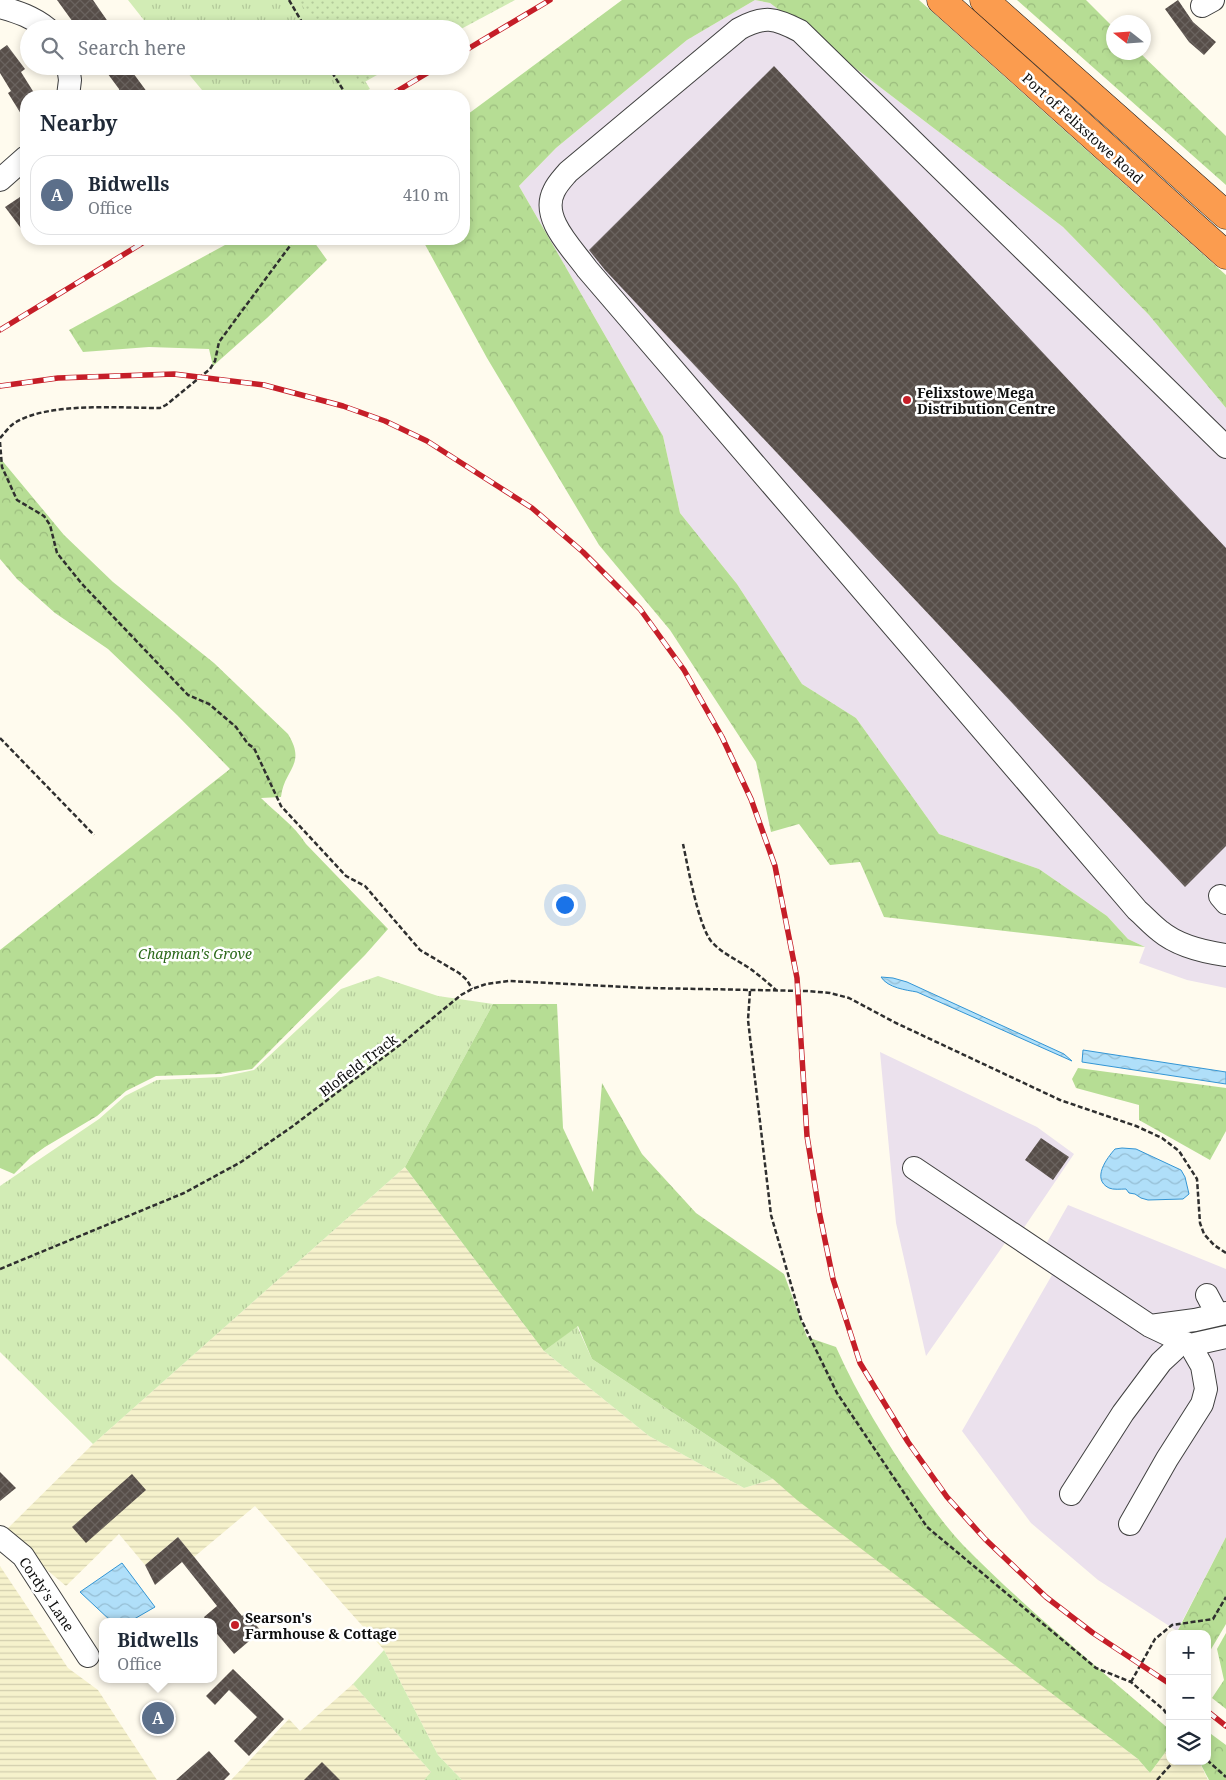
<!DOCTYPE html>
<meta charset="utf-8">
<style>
body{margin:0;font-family:"Noto Serif",serif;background:#f2f2f3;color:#1f2937}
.controls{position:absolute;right:15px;bottom:15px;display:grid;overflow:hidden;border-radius:10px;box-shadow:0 2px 8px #0003}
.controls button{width:45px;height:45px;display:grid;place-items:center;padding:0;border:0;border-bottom:1px solid #e0e1e3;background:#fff;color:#1f2937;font:25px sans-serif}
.compass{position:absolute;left:1106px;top:15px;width:45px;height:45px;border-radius:50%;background:#fff;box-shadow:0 2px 8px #0003;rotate:287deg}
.you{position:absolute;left:564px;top:904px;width:18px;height:18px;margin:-12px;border:4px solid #fff;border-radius:50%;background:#1a73e8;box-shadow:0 0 0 8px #1a73e833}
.badge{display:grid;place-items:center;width:32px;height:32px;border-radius:50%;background:#0f766e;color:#fff;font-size:16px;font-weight:700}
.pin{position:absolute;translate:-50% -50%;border:2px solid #fff;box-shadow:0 1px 5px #0006}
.popup{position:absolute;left:99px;top:1618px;width:118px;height:65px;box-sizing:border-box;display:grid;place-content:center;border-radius:10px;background:#fff;filter:drop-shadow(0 1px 4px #0005);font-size:16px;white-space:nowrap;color:#747a83}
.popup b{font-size:19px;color:#1f2937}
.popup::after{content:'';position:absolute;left:50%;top:100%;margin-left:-10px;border:10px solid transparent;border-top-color:#fff}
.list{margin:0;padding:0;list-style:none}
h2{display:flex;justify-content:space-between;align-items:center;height:65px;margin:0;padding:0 20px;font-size:21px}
h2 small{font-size:16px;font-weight:400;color:#747a83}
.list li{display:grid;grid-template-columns:32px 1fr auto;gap:15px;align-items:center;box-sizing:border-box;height:80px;margin:0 10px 10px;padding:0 10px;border:1px solid #e0e1e3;border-radius:20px}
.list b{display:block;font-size:19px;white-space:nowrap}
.list p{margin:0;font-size:16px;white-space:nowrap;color:#747a83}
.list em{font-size:16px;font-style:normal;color:#747a83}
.icon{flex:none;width:28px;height:28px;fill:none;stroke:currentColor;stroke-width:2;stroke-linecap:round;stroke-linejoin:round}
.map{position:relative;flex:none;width:1226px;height:1780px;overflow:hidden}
.search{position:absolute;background:#fff;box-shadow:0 2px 8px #0003;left:20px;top:20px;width:450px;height:55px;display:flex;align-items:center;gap:12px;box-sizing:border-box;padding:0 18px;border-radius:28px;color:#747a83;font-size:19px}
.panel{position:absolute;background:#fff;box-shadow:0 2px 8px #0003;left:20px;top:90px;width:450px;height:155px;border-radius:20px}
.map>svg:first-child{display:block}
.industrial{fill:#ebe1ed}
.farmland{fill:url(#farmland-rules)}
.grass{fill:url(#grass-tufts)}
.forest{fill:url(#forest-crowns)}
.park{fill:url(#park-dots)}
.water{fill:url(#water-waves);stroke:#3395d4}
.building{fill:url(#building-cross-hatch)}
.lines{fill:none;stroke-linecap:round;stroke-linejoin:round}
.minor-casing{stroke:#404040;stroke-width:24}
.highway-casing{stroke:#1e1e1e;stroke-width:29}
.path{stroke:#2f2f2f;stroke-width:2.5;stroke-dasharray:5 2.5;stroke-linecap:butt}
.minor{stroke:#fff;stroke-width:22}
.highway{stroke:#fb9c4f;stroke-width:28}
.rail-casing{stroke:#c51e28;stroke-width:5.5}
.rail{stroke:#fff;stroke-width:4;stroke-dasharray:11;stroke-linecap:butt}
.poi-dot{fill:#c51e28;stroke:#fff;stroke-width:2}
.labels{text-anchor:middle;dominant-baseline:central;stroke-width:5;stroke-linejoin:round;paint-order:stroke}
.street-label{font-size:14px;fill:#0d0d0d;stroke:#fff}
.poi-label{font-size:14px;font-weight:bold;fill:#0d0d0d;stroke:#fff;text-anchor:start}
.park-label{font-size:14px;font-style:italic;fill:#2b691a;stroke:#fff}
</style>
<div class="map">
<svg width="1226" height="1780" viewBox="0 0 1226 1780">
<defs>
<pattern id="farmland-rules" width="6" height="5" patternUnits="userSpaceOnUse" patternTransform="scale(1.25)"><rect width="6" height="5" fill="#f6f2cc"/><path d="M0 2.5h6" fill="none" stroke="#d2ceae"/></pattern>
<pattern id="grass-tufts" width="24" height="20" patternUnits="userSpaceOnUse" patternTransform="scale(1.25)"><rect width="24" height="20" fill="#d2ecb5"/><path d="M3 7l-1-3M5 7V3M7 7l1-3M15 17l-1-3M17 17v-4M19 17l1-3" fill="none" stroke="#b3c99a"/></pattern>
<pattern id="forest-crowns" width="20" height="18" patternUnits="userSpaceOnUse" patternTransform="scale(1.25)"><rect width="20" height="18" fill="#b6dd94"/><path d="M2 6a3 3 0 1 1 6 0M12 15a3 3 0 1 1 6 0" fill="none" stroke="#9bbc7e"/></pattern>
<pattern id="park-dots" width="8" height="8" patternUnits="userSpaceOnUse" patternTransform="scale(1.25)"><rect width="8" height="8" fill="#d2ecb5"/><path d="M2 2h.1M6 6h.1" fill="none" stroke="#b3c99a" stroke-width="1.8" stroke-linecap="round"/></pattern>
<pattern id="water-waves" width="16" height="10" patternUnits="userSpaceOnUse" patternTransform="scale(1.25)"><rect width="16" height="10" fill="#b0dff9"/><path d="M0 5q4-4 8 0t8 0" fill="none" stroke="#96bed4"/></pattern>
<pattern id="building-cross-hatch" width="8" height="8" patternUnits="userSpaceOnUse" patternTransform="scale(1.25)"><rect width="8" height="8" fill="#574e49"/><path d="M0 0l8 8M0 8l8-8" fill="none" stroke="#6a635f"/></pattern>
</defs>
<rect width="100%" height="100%" fill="#fffbee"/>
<path class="industrial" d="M755 0 770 3 1063 227 1149 315 1226 408V988L1187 980 1139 963 1145 947 1128 939 1107 916 1039 869 939 834 856 718 802 684 737 584 680 513 663 436 519 186 556 148 687 40Z
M880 1052 1037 1127 1074 1154 1023 1229 1046 1244 1068 1205 1226 1269V1537L1177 1631 1098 1580 1031 1523 962 1431 1052 1275 1005 1243 926 1356 896 1223Z"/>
<path class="farmland" d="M405 1167 544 1351 649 1436 744 1488 773 1479 1138 1759 1150 1773 1170 1746V1761H1199L1208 1780H462L438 1755 384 1650 255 1506 194 1557 178 1537 145 1565 119 1534 66 1586 3 1533 93 1444Z
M0 1566 68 1668 98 1690 157 1780H0Z
M353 1684 432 1773 424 1780H231L289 1719 300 1731Z"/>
<path class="grass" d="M128 0H316L333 29H151Z
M182 66H356L370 89 355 96H207Z
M378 976 438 996 493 1004 405 1167 93 1444 0 1352V1186L99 1119 125 1096 157 1080 221 1077 254 1070 341 989Z
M577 1326 592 1359 773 1479 744 1488 649 1436 544 1351Z
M384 1650 438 1755 462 1780H424L431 1772 353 1684Z"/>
<path class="forest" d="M622 0H919L1226 275V408L1149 315 1063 227 770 3 755 0 687 40 556 148 519 186 663 436 680 513 737 584 802 684 856 718 939 834 1039 869 1107 916 1128 939 1145 947 884 917 860 862 830 865 799 824 771 832 756 762 670 630 599 545 487 358 422 239H464V117Z
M1017 0H1086L1113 27 1114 52 1140 53 1226 136V185Z
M236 239H312L327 260 267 318 213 366 209 349 149 347 83 352 69 330Z
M0 458 64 535 113 582 214 663 288 734C307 765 284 769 281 797L261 798C277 814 294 825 306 844L388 929 365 955 252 1069 219 1074 156 1076 126 1091 97 1116 45 1147 31 1157 14 1174 0 1168V950L230 769 177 715 108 649 55 613 17 579 0 559Z
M493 1004H557L563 1128 593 1192 602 1083 642 1154 696 1213 784 1274 807 1337 836 1347C858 1396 886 1442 916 1485 931 1506 946 1527 963 1545 1028 1611 1101 1670 1170 1730V1746L1150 1773 1138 1759 797 1500 773 1479 592 1359 578 1326 544 1351 405 1167Z
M1078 1068 1226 1088V1131L1210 1160 1139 1120V1105L1076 1088 1072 1079Z
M1226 1537V1624L1207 1656V1634H1176Z
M1226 1633V1709L1212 1698 1224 1680 1217 1649Z
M1207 1731 1226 1745V1780H1209L1199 1761H1207Z"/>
<path class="park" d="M298 0H515L461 29H320Z
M348 66H393L361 84Z"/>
<path class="water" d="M881 977 893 978 907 982 1064 1054 1072 1061 917 992C906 990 888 988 881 977Z
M1083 1050 1226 1072V1084L1082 1062Z
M1122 1148 1136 1149 1181 1170 1185 1177 1189 1194 1183 1199 1148 1200 1141 1198 1135 1194 1129 1193 1126 1189C1121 1189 1113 1190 1109 1188 1091 1179 1107 1158 1115 1149Z
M122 1563 155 1607 129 1622H112L80 1592Z"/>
<path class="building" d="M57 0H93L113 29H78Z
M1178 0 1193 22 1216 42 1204 55 1189 42 1165 9Z
M7 45 25 69 21 72 36 96H26V122L8 93 11 91 0 73V50Z
M102 66H128L150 96H119V89Z
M774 66 1226 548V846L1185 887 605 270 589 250Z
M26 193V235L5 207Z
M1041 1138 1069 1157 1053 1180 1025 1160Z
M0 1472 16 1488 0 1501Z
M132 1474 146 1490 86 1543 72 1527Z
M178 1537 242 1616 246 1613 261 1631 234 1654 213 1629V1622H207L204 1617 217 1606 182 1562 155 1585 145 1565Z
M233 1669 284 1719 249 1756 234 1741 257 1717 229 1690 215 1705 206 1696Z
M160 1700 176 1717 157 1736 140 1718Z
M209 1751 230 1774 224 1780H176Z
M322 1762 340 1780H304Z"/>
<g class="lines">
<g class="minor-casing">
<path id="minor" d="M1202 6 1213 0
M0 7C18 12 33 17 48 29
M68 66 70 80 68 96
M0 180 26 157
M1226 447 800 31C775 18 764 15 739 29L568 172C563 178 557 184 554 191 540 218 572 248 587 269L1137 910C1145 917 1152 925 1160 931 1178 946 1204 952 1226 955
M1220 896 1226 903
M914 1168 1150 1326 1190 1345 1202 1366 1206 1389 1202 1404 1167 1459 1130 1524
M1207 1295 1217 1314
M1150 1326 1195 1320 1226 1313
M1190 1345 1226 1337
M1071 1494 1123 1413 1161 1362 1174 1350 1179 1340
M0 1537 23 1556 88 1656"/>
</g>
<g class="highway-casing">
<path id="highway" d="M941 0 1226 255
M984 0 1226 215"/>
</g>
<path class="path" d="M289 0 306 29
M328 66 347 96
M0 438C5 433 10 425 16 422 51 402 119 408 160 408L166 405 210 369 215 361 219 342 295 239
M0 442 2 467 17 500 44 516 50 525 57 553 82 584 188 695 209 704 236 727 248 744 254 748 281 806 346 876 365 886 420 950 459 973 467 980 472 989
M0 738 94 835
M683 844C688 867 698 924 711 941 722 954 738 960 752 970 760 976 768 983 776 990
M750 991 748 1020 771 1215 801 1319 837 1393 927 1527 1096 1668 1131 1682 1164 1710 1170 1720
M0 1269 184 1193 241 1162 293 1126 401 1044 461 995 472 989 486 984 509 981 647 988 808 991 830 993 849 998 896 1023 1060 1100 1136 1126 1162 1138 1179 1151 1197 1179 1200 1223 1204 1234 1214 1245 1226 1253
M1131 1682 1155 1639 1172 1625 1213 1619 1226 1597
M1207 1760 1226 1777
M1157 1780 1174 1761"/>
<use href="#minor" class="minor"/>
<use href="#highway" class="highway"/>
<g class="rail-casing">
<path id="rail" d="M461 53 550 0
M389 96 439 66
M0 330 149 239
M0 386 58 378 174 374 264 385 343 406 385 421 427 441 532 508 583 552 640 609 684 670 722 737 751 799 775 866 797 978 807 1136 819 1211 833 1279 860 1363 908 1442 947 1497 985 1539 1046 1597 1093 1633 1170 1684
M1207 1711 1226 1726"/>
</g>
<use href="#rail" class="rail"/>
</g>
<g class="poi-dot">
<circle cx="907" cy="400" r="5"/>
<circle cx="235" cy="1625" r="5"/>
</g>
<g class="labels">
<g class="street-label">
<text transform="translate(1083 128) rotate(42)">Port of Felixstowe Road</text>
<text transform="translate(358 1065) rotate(-37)">Blofield Track</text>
<text transform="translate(47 1594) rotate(56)">Cordy's Lane</text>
</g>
<g class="poi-label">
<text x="917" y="392">Felixstowe Mega<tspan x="917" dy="16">Distribution Centre</tspan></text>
<text x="245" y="1617">Searson's<tspan x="245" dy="16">Farmhouse &amp; Cottage</tspan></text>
</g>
<g class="park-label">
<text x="195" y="953">Chapman's Grove</text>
</g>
</g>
</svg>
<div class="controls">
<button>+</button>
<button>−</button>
<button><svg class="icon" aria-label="layers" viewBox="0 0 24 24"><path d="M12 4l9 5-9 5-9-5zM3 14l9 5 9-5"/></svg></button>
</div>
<svg class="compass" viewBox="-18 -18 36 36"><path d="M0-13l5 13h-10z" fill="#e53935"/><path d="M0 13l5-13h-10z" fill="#747a83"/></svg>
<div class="you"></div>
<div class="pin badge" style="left:158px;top:1718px;background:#5c6f8a">A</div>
<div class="popup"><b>Bidwells</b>Office</div>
<div class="search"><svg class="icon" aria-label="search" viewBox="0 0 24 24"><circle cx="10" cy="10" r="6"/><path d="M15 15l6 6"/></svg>Search here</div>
<section class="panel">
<h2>Nearby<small></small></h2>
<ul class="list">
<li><span class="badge" style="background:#5c6f8a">A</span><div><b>Bidwells</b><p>Office</p></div><em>410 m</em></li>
</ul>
</section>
</div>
